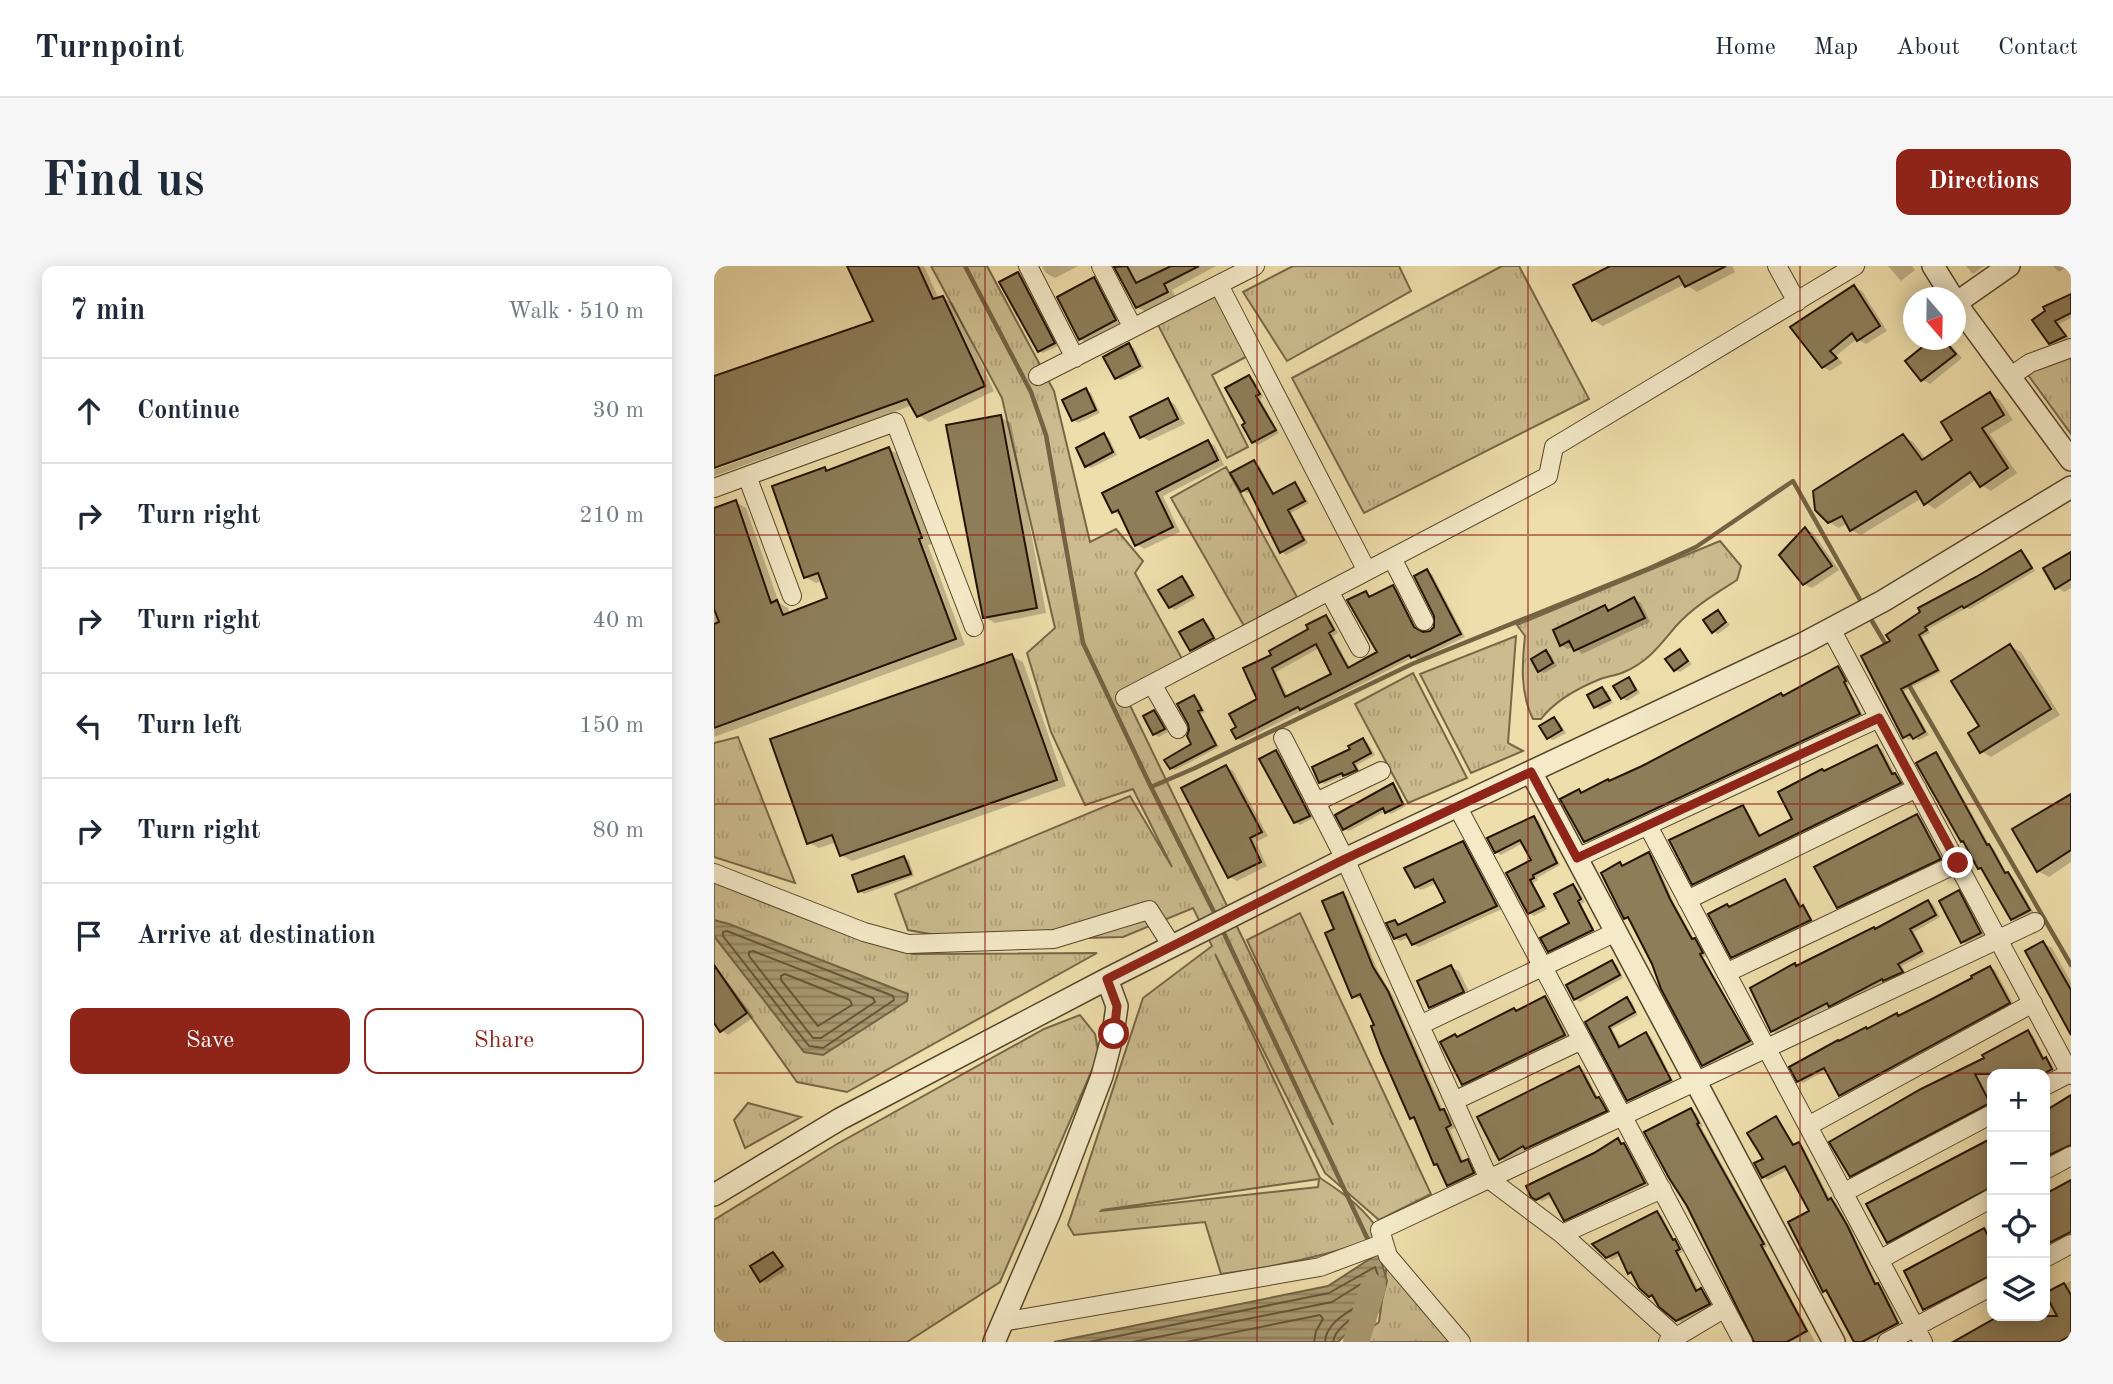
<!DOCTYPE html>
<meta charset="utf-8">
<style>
body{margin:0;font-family:"Old Standard TT",serif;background:#f6f6f7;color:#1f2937}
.controls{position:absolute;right:21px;bottom:21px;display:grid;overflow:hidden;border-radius:14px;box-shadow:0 4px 18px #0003}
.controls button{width:63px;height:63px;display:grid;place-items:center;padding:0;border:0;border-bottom:2px solid #e0e1e3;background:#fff;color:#1f2937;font:35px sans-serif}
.compass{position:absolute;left:1189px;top:21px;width:63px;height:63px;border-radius:50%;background:#fff;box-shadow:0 4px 18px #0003;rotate:160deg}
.stop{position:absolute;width:21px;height:21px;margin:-16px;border:5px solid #8f2418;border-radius:50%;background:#fff}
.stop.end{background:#8f2418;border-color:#fff;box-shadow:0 2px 7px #0008}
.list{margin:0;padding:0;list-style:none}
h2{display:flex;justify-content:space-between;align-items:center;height:91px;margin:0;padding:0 28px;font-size:30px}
h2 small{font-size:23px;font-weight:400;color:#747a83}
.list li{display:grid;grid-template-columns:46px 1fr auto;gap:21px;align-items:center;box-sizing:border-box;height:105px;padding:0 28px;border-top:2px solid #e0e1e3}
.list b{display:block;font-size:26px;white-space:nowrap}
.list em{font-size:23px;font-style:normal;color:#747a83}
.actions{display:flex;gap:14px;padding:21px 28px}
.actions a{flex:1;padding:16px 0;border:2px solid #8f2418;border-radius:14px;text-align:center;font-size:24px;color:#8f2418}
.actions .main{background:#8f2418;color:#fff}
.icon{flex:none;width:38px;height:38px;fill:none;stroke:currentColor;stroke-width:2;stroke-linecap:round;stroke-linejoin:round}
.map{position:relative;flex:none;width:1357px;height:1076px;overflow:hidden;border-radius:14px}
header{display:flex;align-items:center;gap:42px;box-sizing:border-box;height:98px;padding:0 35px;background:#fff;border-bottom:2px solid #e0e1e3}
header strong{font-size:33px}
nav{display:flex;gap:38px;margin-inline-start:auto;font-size:24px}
.intro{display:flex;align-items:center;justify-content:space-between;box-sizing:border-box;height:168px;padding:0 42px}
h1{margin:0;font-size:49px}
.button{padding:18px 32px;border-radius:14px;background:#8f2418;color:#fff;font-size:24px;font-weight:700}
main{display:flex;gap:42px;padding:0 42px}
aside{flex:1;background:#fff;border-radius:14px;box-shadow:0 4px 18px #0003}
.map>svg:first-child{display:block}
.grass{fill:url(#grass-tufts);stroke:#776747;stroke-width:2;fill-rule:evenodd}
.water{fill:url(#water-rules);stroke:#736344;stroke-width:2}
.shadow{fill:#0003;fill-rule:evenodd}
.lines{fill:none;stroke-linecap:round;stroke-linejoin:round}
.shore{stroke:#665638;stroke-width:2}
.stream{stroke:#736344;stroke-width:4.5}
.river{stroke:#a99971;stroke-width:26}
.building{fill:#8d7d59;stroke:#231300;stroke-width:2;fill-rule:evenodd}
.minor-casing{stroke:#56462b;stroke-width:20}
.tertiary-casing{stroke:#56462b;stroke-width:24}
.minor{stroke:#f4eac8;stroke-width:18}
.tertiary{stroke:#f4eac8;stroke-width:21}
.route{stroke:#8f2418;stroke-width:9}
.grid{fill:none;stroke:#8f2418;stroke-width:2;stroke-opacity:0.55}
</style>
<header>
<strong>Turnpoint</strong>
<nav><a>Home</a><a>Map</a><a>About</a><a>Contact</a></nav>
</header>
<div class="intro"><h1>Find us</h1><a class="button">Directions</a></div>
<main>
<aside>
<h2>7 min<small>Walk · 510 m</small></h2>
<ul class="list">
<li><svg class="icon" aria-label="ahead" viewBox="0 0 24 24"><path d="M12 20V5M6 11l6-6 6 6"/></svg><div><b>Continue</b></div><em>30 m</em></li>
<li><svg class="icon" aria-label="right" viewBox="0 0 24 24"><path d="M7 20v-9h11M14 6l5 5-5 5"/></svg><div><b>Turn right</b></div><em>210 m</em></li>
<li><svg class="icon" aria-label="right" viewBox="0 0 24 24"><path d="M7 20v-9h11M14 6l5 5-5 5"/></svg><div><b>Turn right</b></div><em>40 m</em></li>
<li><svg class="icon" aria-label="left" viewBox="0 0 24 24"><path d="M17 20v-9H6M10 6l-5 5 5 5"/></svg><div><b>Turn left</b></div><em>150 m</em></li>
<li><svg class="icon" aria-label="right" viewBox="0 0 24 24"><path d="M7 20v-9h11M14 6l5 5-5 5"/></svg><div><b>Turn right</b></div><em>80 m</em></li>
<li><svg class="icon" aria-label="arrive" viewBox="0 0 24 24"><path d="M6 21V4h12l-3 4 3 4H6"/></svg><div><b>Arrive at destination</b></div></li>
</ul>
<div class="actions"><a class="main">Save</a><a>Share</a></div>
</aside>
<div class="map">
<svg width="1357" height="1076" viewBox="0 0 1357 1076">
<defs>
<pattern id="grass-tufts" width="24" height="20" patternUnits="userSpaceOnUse" patternTransform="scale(1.75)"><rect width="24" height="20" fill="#cbbb8e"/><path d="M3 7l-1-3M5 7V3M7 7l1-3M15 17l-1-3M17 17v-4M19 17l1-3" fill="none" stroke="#aea079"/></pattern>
<pattern id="water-rules" width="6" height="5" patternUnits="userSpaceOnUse" patternTransform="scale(1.75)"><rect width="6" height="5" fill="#a99971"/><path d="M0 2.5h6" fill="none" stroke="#897c5a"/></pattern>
</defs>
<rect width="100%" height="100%" fill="#eedeab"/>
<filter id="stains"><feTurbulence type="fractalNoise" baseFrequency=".00286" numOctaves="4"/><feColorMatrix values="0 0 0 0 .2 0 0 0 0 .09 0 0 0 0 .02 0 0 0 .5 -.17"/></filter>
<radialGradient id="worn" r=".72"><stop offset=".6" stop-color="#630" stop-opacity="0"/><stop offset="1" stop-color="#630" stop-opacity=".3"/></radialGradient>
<path class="grass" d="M217 0H273L340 125 376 276 402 263 429 295 421 307 472 400 410 427 619 859 533 674 586 647 717 928 665 954 611 907 501 688 606 912C631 928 653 944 668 970 617 989 561 1001 507 1008L491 956 360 969 354 959 429 732 498 680 479 642 409 671 330 673 222 669 194 664 181 628 416 530 458 601 419 523 371 539 337 466 313 387 341 362 288 132ZM605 913 604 921 387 945 388 944Z
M579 0H685L697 25 573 95 529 26Z
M788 0H805L875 133 650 247 578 112Z
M504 25 539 87 498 109 534 181 513 192 443 57Z
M1357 85V168L1309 102Z
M512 201 583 331 530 360 457 232Z
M1006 275 1027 300 1023 314C1001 328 979 341 962 360 945 380 935 395 910 406 902 410 892 410 884 414 862 423 841 435 827 453H819C806 427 808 398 811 370L803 359Z
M802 370 794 477 809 485 757 507 706 408Z
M699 407 753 512 694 537 641 438Z
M24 471 81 617 0 591V477Z
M0 615 199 688 383 687 133 826 83 816 0 699Z
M366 749 381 768 385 788 286 1016 193 1076H0V954L123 878 330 763Z
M34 837 87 851 31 882 20 854Z
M674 990 744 1076H638L665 1056Z"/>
<path class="water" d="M0 654 15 658 194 728 193 735 109 789 90 786 0 670Z
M665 987 673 1015 665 1045 641 1059 624 1076H340L614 1020Z"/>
<path class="shadow" d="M135 0H210L225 33 229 32 239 37 280 125 215 156 205 150 199 139 0 210V204L201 131 200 128 0 200V112L161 56Z
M328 0H364L341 12 332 7Z
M400 0H502L458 24 462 31 432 46 423 41Z
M900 0H1018L1021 6 983 26 971 18 889 60 879 54Z
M1174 0H1198L1201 4 1187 15Z
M1252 0H1270L1259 8Z
M1339 0H1354L1345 6Z
M304 8 309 11 344 80 329 87 325 85Z
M380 13 385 16 406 57 371 76 366 73Z
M1140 21 1148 25 1173 65 1152 78 1143 73 1122 90 1129 97 1116 105 1109 101Z
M1357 30V52L1345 58 1355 73 1341 79 1336 77 1334 45Z
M1210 74H1237L1234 76 1248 92 1216 118 1208 114 1193 95 1214 78Z
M415 79 420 82 430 102 407 114 402 112Z
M535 111 540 114 549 131 546 133 565 167 544 179 539 176 533 158Z
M372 124 377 127 386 147 364 157 360 154Z
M1276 128 1286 134 1299 154 1276 168 1303 207 1277 225 1267 219 1263 213 1221 243 1212 237 1208 232 1147 269 1137 264 1134 257 1125 262 1115 256 1189 170 1199 176 1212 193 1241 175Z
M454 134 461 139 471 158 435 175 427 170Z
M286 151 297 157 332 347 281 357 270 351Z
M390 169 395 172 403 189 377 202 372 199Z
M494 176 501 180 510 199 449 230 466 266 430 283 423 278 407 250 400 246Z
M175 183 185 189 218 278 214 279 251 379 0 471V244L22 236 32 242 65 337 74 342 76 348 115 333 109 315 102 317 91 311 111 203 115 206Z
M540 196 545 199 561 229 581 218 585 221 595 237 577 247 594 277 572 289 568 286 537 225 533 227 528 225Z
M1092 263 1099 267 1125 304 1098 322 1090 318Z
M1307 286 1311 288 1321 305 1256 343 1253 342 1214 363 1216 367 1208 371 1227 406 1190 425 1215 469 1205 474 1199 471 1195 474 1190 471 1178 375Z
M1357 288V322L1350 326 1343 321Z
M713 305 718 308 751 371 704 394 700 391 593 446 589 444 528 475 523 472 524 462 546 433 559 390 612 351 617 354 624 367 619 370 636 402 665 387 652 327 658 331 678 321 684 324 705 366 709 368 717 366 722 361V350ZM605 382 619 408 574 431 562 406Z
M468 312 473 315 482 332 461 344 456 341Z
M920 333 927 337 936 356 868 388 860 380 854 383 847 379 891 341 898 345Z
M1004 346 1016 359 1004 368 999 365Z
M489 355 494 358 503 375 482 387 477 384Z
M1296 380 1307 386 1346 449 1277 491 1267 485V461Z
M966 385 978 398 966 406 961 404Z
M832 386 837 389 843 400 830 407 825 405Z
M298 390 309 396 352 520 138 595 127 589 123 576 105 582 94 576Z
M1124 402 1129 405 1136 418 1133 419 1150 451 876 578 871 575 865 525 870 528 897 516 1071 431Z
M915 413 919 416 926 427 913 435 908 432Z
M888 423 893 425 899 437 886 444 882 441 875 430Z
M480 431 484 433 491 446 487 448 505 481 461 504 457 502 479 478Z
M440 446 445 449 454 466 445 471 440 468Z
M840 453 845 456 852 467 839 474 834 472Z
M649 474 653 476 661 489 643 499 646 507 635 512 631 509 611 518 606 515Z
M1163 481 1168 483 1181 508 1186 511 1191 520 984 620 980 618 1029 541 1033 544 1048 571 1081 553 1111 506Z
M562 486 567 489 599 552 586 559 581 556Z
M1222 488 1226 491 1276 580 1280 583 1293 608 1299 611 1320 647 1303 656 1298 653 1271 605 1265 602 1252 577 1248 575Z
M512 501 519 505 554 570 542 576 553 600 523 615 516 611Z
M679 519 683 522 692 540 677 548 672 545 635 565 630 563Z
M1357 530V596L1335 611 1324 605Z
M1203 550 1208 552 1230 595 1129 643 1125 640Z
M820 552 825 555 846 599 823 612 824 614 819 617 833 643 820 650 815 647 794 608 819 595 809 577 787 589 782 586Z
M749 577 754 580 788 643 705 681 699 678 696 671 686 675 681 672V656L687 659 733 637 723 617 707 624 702 621Z
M935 588 940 591 960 637 980 673 985 677 992 690 989 691 1039 778 994 801 989 799 939 697 916 655 911 652 906 598 911 601Z
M190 592 195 594 200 610 150 628 145 625Z
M1071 615 1075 617 1088 641 1093 644 1100 657 1023 693 1019 691 1017 642Z
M859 620 864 623 871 636 867 638 882 667 840 687 835 685 858 658Z
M1245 626 1249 629 1271 669 1253 678 1249 676Z
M629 628 633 631 664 705 679 730 729 844 735 848 741 862 736 864 750 897 754 895 758 898 764 910 739 921 734 919 726 901 722 898 703 855 697 851 649 730 644 733 639 730 622 664Z
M1214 636 1219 638 1226 651 1200 666 1211 688 1188 700 1192 708 1173 715 1120 742 1117 740 1063 768 1058 765 1081 699 1084 701 1160 662 1163 664Z
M1329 677 1338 682 1357 716V767Z
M898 696 903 699 909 712 866 736 861 733Z
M0 698 40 751 14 769 7 764 0 754Z
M737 701 745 705 757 730 724 745 717 741Z
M1276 702 1281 704 1300 739 1131 832 1126 829 1113 804 1089 817 1084 814 1154 764 1217 736Z
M831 732 836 735 855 772 754 820 749 817 741 770 745 772Z
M913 733 918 736 924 749 898 763 908 781 932 768 937 771 960 816 919 837 915 834 874 757Z
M1314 766 1319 769 1331 793 1337 796 1342 806 1331 812V808H1278V840L1142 912 1137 909 1272 793Z
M865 802 870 804 884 832 890 835 896 847 817 885 813 883 791 895 786 892Z
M1356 832 1357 882 1331 896V846Z
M977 844 982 847 989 860 987 861 1053 980 1050 982 1101 1076H1044L932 867Z
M1062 852 1066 855 1081 880 1085 878 1089 881 1116 933 1122 937 1137 963 1163 1018 1169 1021 1187 1060 1157 1076H1142L1115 1027 1110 1025 1098 946 1075 903 1054 914 1049 911Z
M904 874 914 882 935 919 856 956 851 954 837 931 828 935 823 933Z
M1278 875V924L1179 978 1174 976 1246 893Z
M1357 917V972L1331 985V931Z
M943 947 948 950 961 975 970 985 965 988 985 1025 992 1027 999 1041 968 1057 936 1030 916 1006 907 989 898 994 893 991Z
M1278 960V1012L1215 1045 1211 1042 1192 1006Z
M59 988 73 1003 52 1017 48 1014Z
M1357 1015V1074L1353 1076H1237H1243L1289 1050H1331V1028Z"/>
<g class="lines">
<path class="shore" d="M13 665 179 730 180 734 109 782 95 780 9 670V666Z
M39 685 159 732 161 736 107 772H99L35 690V686Z
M71 708 136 734 138 739 104 760 67 714V710Z
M375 1076 615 1027 661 1001 666 1015 659 1040C646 1049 622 1058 619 1076
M419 1076 618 1036 650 1016H654L655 1020 651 1035C636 1045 612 1056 611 1076
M472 1076 606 1049 609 1053 602 1065 600 1076"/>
<path class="stream" d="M251 0 317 126 332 169 369 377 437 521 502 650
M1155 350 1174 382
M1192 414 1357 699
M437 521 481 502 698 398 936 302 982 281 1079 215 1149 339
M507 661 655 976"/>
<path class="river" d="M642 1076 659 1021"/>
</g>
<path class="building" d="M133 0H204L219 33 229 30 271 120 203 151 193 133 0 202V110L159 55Z
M413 0 422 17 457 0H485L450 18 454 26 422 42 400 1Z
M896 0H1012L971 21 965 10 878 55 859 19Z
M304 6 341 77 324 86 285 16Z
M380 11 402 54 365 74 343 31Z
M1140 19 1166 60 1143 75 1138 67 1116 85 1123 92 1108 102 1076 61Z
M1357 28V47L1341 55 1352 70 1335 78 1318 54 1331 45 1329 41Z
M1217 74H1230L1242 88 1207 115 1191 95Z
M415 77 426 100 401 113 389 91Z
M535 109 546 128 542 130 562 164 538 177 528 159 531 157 511 122Z
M372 122 382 144 358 155 348 134Z
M1276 126 1290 149 1268 162 1294 202 1266 221 1256 206 1210 239 1202 225 1136 265 1128 250 1114 257 1101 244 1099 225 1189 168 1208 194 1238 174 1227 156Z
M454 132 464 153 426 172 416 151Z
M287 149 323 342 269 352 232 159Z
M390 167 399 186 371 201 362 182Z
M494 174 504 194 442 226 459 261 421 280 404 244 398 247 388 227Z
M175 181 208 272 205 273 242 373 0 462V358L5 356 0 343V242L22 234 57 337 63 334 69 349 113 332 104 307 90 312 58 220 111 201 112 205Z
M540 194 559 228 581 216 591 235 574 244 590 274 566 287 534 222 527 226 516 207Z
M1091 261 1118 300 1089 319 1065 289Z
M1307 284 1318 302 1250 342 1248 340 1211 361 1213 364 1205 369 1224 404 1187 423 1211 466 1199 473 1196 468 1189 472 1147 390 1176 375 1172 369 1206 346 1204 342 1262 311Z
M1357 286V313L1341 323 1329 302Z
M713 303 747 368 697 392 695 389 586 444 584 441 522 473 517 464 522 461 515 448 543 433 529 402 557 389 555 385 594 363 592 359 612 349 620 364 615 367 634 402 663 386 633 334 652 325 655 331 679 319 700 361 709 366 716 365 720 361V350L700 310ZM602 378 617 408 571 431 558 402Z
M468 310 479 329 455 342 444 324Z
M920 331 931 352 860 385 855 375 846 380 839 364 891 339 894 345Z
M1004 344 1012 356 998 367 989 354Z
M489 353 500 372 476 385 465 366Z
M1296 378 1337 443 1266 487 1254 467 1265 460 1237 415Z
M966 383 974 395 960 405 951 393Z
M832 384 839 397 824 406 817 393Z
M298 388 343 514 126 590 118 569 93 578 56 473Z
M1124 400 1132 415 1130 416 1146 448 870 576 846 533 865 523 867 527 894 513 895 515 928 500 1067 427 1069 430Z
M915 411 922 424 907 433 899 420Z
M888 421 896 434 880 442 873 429Z
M480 429 488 444 484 445 502 479 456 503 450 494 477 478 473 470 475 464 474 458 463 438Z
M440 444 451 463 439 469 429 450Z
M840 451 848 464 833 473 825 460Z
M649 472 657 487 639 497 643 504 629 510 628 507 605 517 598 501 636 483 634 480Z
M1163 479 1178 508 1181 507 1187 517 978 619 955 574 1029 539 1045 570 1078 553 1064 526 1108 503 1110 505Z
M562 484 596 550 580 557 545 493Z
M1222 486 1273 579 1275 578 1291 607 1294 606 1316 644 1297 654 1267 602 1264 603 1249 575 1247 576 1202 497Z
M512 499 548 566 536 572 547 596 514 612 467 522Z
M679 517 689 538 671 547 669 542 629 564 621 549Z
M1357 528V584L1323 606 1298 563Z
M1203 548 1227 593 1123 642 1100 601Z
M820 550 843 597 819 609 820 612 816 614 830 640 814 648 792 607 817 594 806 574 781 587 773 572Z
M749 575 783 640 698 679 692 668 680 673 672 657 681 654 684 659 731 636 719 613 701 622 690 602Z
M935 586 956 633 978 673 981 672 989 687 986 688 1036 775 988 800 947 723 938 698 914 651 910 653 887 607 906 596 908 600Z
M190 590 197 608 144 626 138 609Z
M1071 613 1086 641 1089 639 1097 654 1017 692 994 648 1013 638 1015 641Z
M859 618 867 633 864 635 879 664 834 686 826 672 855 657 840 628Z
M1245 624 1267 667 1247 677 1225 635Z
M629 626 659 701 674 725 726 844 730 843 737 859 732 862 747 896 754 893 760 907 733 920 723 898 720 899 700 851 696 853 667 787 657 760 660 759 646 728 638 732 611 667 620 663 608 635Z
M1214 634 1222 649 1196 663 1208 685 1184 698 1189 706 1169 715 1168 713 1115 741 1113 737 1057 766 1036 722 1081 697 1082 700 1160 661 1161 663Z
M1329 675 1357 724V769L1311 685Z
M898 694 906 709 860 734 852 719Z
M0 699 33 747 6 766 0 757Z
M737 699 750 726 715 742 703 715Z
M1276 700 1296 737 1125 830 1110 802 1083 816 1075 801 1124 774 1125 775 1152 761 1153 763 1183 747 1184 750 1216 734 1258 712 1257 710Z
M831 730 851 769 748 819 726 776 741 768 743 771 800 742 802 745Z
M913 731 921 746 895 761 905 781 932 766 957 814 913 835 871 756Z
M1314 764 1329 793 1332 791 1338 803 1329 808H1261L1276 837 1136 911 1115 876 1207 823 1270 792 1268 789Z
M865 800 882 832 885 831 893 845 811 883 809 880 785 894 763 851Z
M1357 829V879L1331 891V845Z
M977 842 985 857 983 858 1050 978 1047 979 1093 1065 1073 1076H1040L973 940 955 912 930 866Z
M1062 850 1079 879 1085 876 1114 934 1117 932 1133 959 1161 1018 1164 1017 1184 1057 1148 1076H1140L1112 1024 1109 1026 1074 956 1095 945 1071 900 1048 912 1040 897 1049 893 1033 867Z
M904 872 907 878 910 877 931 917 850 955 835 927 822 934 817 931 812 920 880 887Z
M1278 872V921L1173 977 1152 938Z
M1357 914V966L1331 979V928Z
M943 945 959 974 961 973 966 983 962 985 982 1025 987 1022 996 1038 962 1055 945 1041 938 1029 935 1031 925 1022 917 1006 914 1008 904 986 892 992 878 978Z
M1270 962 1278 978V1009L1209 1044 1190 1005Z
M59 986 69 1000 46 1016 36 1000Z
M1350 1017 1357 1029V1076L1354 1071 1345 1076H1239L1285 1050H1343L1331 1027Z"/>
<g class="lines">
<g class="minor-casing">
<path id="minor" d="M314 0 361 92
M387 0 419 62
M1063 0 1083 36
M505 19 653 305
M324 110 541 0
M1297 110 1316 97 1357 82
M33 210 78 330
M0 222 181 156 260 361
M678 292 710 355
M615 325 646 382
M1117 363 1357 809
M438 418 464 463
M411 432 834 210 840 181 1141 0
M569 472 631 593 775 913 848 968 962 1071
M602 536 667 505
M743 540 1029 1076
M934 560 1209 1076
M863 592 1165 452
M0 607 150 666 194 678 340 673 435 644 458 680
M973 634 1203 522
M1012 707 1244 597
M706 759 902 666
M1331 820 1356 807
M740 835 868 774
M1094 860 1319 737
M1331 904 1357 890
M1129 927 1278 848
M848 968 948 923
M1331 992 1357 978
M1165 994 1278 932
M288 1056 606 1001 670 977
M747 1076 674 990 666 964 1321 656
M954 1076 1011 1042
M1173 1076 1278 1020"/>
</g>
<g class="tertiary-casing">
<path id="tertiary" d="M1219 0 1239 32
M1241 36 1357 194
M1242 37 1295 0
M817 506 1120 1076
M0 929 126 853 393 713 631 593 1090 377 1169 335 1357 221
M280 1076 336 946 388 810 399 768 403 740 393 713"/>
</g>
<use href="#minor" class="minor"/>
<use href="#tertiary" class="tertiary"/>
</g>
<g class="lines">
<path class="route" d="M400 768 403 740 393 713 631 593 817 506 863 592 1165 452 1244 597"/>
</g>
<path class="grid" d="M271 0V1076M543 0V1076M814 0V1076M1086 0V1076M0 269H1357M0 538H1357M0 807H1357"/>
<rect width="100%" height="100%" filter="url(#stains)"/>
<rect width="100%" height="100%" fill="url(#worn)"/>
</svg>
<div class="controls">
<button>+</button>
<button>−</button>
<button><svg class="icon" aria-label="locate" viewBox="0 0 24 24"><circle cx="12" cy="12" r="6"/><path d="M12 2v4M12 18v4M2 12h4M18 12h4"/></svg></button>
<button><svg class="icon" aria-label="layers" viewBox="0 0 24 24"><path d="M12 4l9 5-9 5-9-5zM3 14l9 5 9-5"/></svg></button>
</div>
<svg class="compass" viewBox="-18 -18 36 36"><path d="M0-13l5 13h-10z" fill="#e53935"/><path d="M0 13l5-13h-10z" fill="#747a83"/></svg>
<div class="stop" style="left:400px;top:768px"></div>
<div class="stop end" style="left:1244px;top:597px"></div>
</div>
</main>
